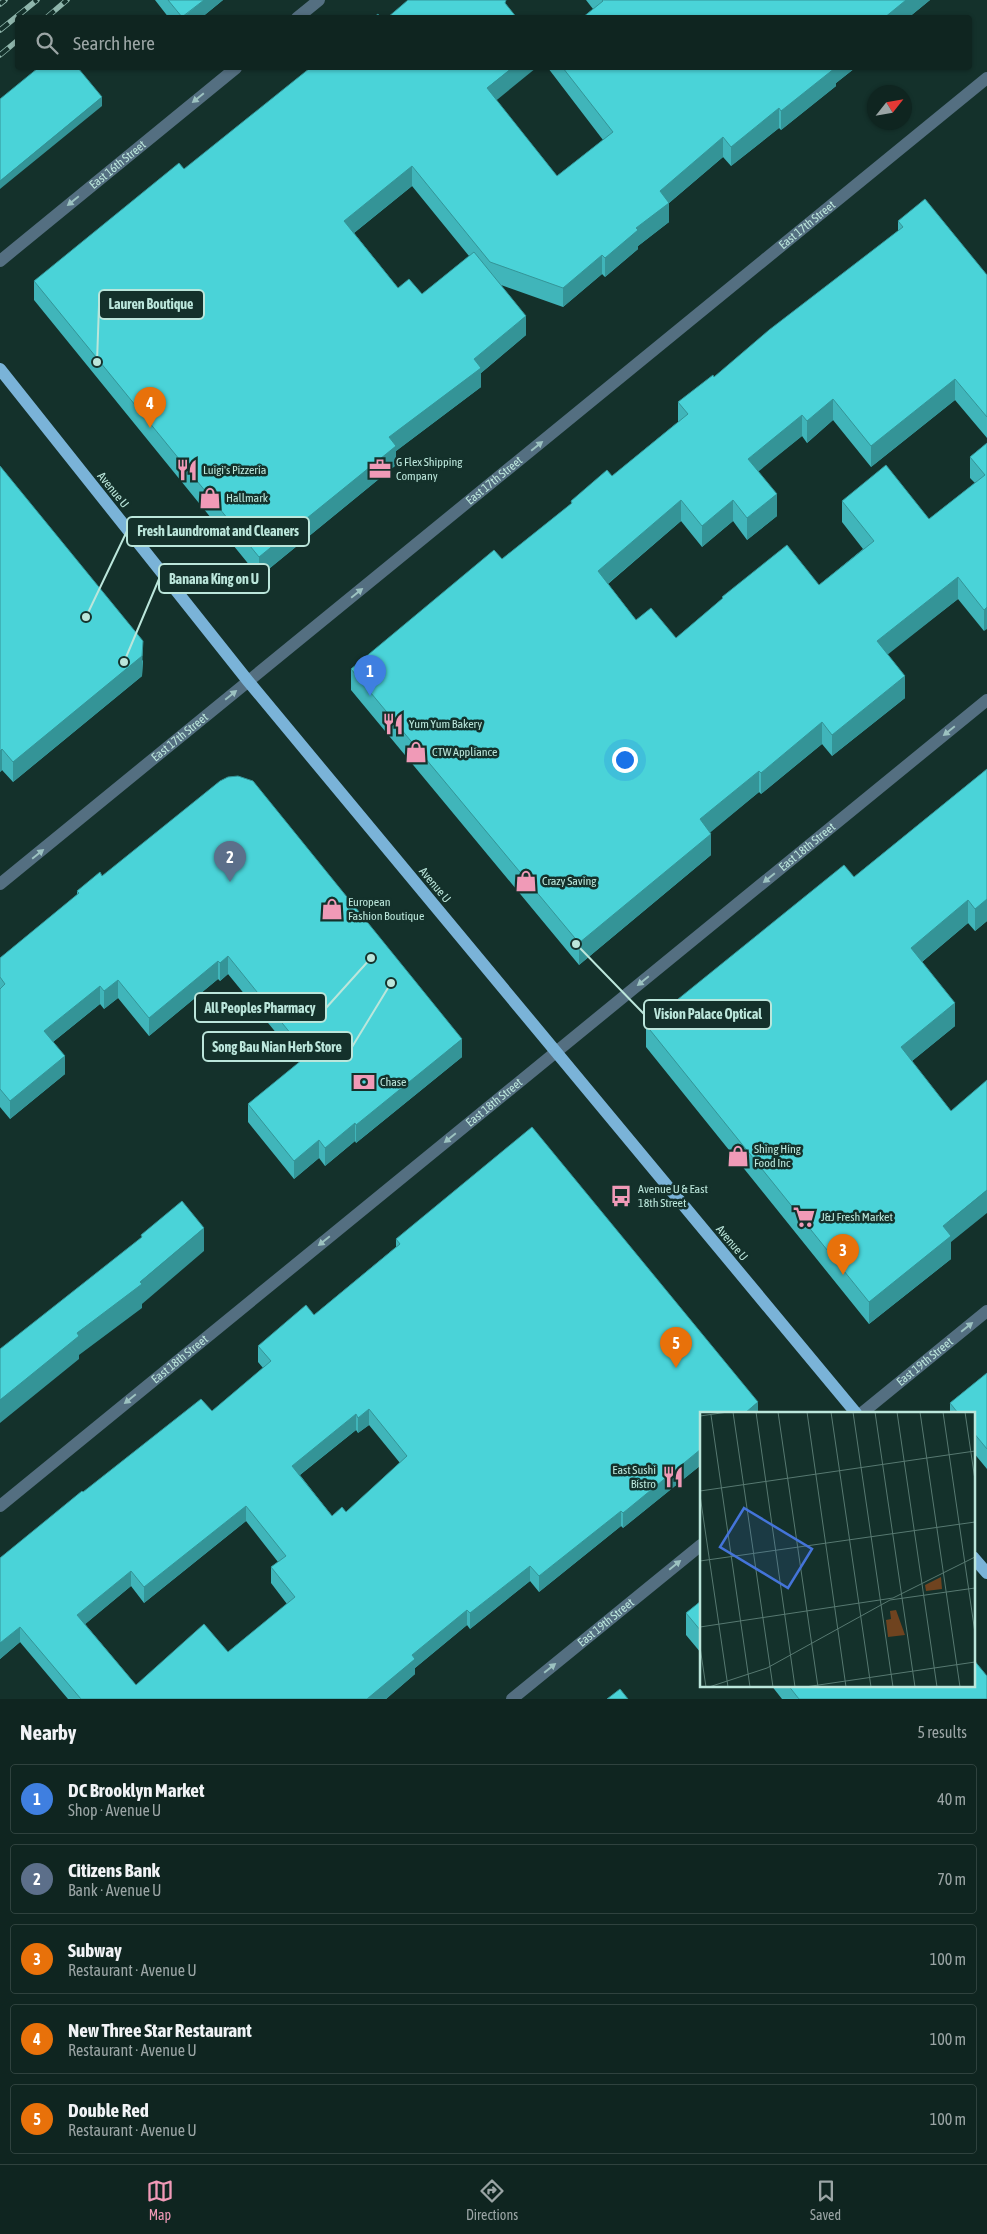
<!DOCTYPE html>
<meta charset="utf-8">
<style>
body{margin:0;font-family:"Asap Condensed",sans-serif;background:#182d29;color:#f1f3f6}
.compass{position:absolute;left:867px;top:85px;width:45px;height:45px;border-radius:50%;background:#0f2520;box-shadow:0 1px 4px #0004;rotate:59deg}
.you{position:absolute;left:624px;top:759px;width:18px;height:18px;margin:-12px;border:4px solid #fff;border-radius:50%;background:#1a73e8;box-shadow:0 0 0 8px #1a73e833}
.badge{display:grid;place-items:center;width:32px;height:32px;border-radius:50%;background:#f09ab7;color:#fff;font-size:16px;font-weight:700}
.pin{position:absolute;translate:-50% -41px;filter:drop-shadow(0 1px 2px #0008)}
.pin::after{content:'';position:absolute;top:26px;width:18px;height:15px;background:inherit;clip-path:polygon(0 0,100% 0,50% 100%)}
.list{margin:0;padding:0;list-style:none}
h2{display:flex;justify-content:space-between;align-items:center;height:65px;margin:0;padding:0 20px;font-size:21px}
h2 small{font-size:16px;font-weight:400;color:#9ba5a5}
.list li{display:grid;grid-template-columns:32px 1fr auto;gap:15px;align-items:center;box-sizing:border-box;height:70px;margin:0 10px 10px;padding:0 10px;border:1px solid #2f423e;border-radius:5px}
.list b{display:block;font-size:19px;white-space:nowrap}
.list p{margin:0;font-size:16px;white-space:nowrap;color:#9ba5a5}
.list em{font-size:16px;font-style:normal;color:#9ba5a5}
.icon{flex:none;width:28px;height:28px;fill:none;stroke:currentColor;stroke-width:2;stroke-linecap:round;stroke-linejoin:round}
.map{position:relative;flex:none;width:987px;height:1699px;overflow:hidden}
.search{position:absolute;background:#0f2520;box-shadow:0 1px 4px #0004;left:15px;right:15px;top:15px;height:55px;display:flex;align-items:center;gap:12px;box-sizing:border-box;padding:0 18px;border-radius:5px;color:#9ba5a5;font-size:19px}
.sheet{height:465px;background:#0f2520}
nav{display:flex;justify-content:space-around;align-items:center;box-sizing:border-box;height:70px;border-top:1px solid #2f423e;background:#0f2520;font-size:14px;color:#9ba5a5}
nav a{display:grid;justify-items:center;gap:2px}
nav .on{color:#f09ab7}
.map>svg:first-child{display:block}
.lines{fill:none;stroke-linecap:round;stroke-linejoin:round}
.minor{stroke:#546f81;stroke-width:12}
.major{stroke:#7ab3d8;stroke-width:12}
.rail-casing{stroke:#8fb6ac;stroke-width:5.5}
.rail{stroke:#14312b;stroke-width:4;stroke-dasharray:11;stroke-linecap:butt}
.wall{fill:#40b5ba;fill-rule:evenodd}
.shaded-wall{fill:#349497}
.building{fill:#4ad3d8;stroke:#349497;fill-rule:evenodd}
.oneway{fill:#9cc2c0}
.labels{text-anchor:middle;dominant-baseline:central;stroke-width:5;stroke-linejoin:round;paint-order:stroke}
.street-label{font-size:12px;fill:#bbe6db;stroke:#14312b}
.poi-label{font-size:12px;fill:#bbe6db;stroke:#14312b;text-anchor:start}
.inset-road{fill:none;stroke:#577971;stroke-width:1}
.view{fill:#4474d9;fill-opacity:0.15;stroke:#4474d9;stroke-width:2.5}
.inset-edge{fill:none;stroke:#bbe6db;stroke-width:2.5}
.leader{fill:none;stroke:#bbe6db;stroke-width:2}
.callout-dot{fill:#bbe6db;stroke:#14312b;stroke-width:2}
.callout{fill:#14312b;stroke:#bbe6db;stroke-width:2}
.callout-label{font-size:14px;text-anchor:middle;font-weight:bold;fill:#bbe6db}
</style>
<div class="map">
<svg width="987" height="1699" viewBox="0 0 987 1699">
<rect width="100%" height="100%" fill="#14312b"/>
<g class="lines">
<g class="minor">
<path d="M297 18 319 0"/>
<path id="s1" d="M0 261 236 68"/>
<path id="s2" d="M0 884 987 78"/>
<path id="s3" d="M862 1413 987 1311"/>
<path id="s4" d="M0 1506 987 700"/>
<path id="s5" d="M512 1699 701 1545"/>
</g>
<path class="major" d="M0 369 248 681 856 1413
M973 1557 987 1573"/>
<g class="rail-casing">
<path id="rail" d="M0 4 5 0
M46 18 67 0
M0 30 37 0
M0 55 18 40"/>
</g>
<use href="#rail" class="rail"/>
</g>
<path class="wall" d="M155 0H223L201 18H169Z
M586 0H930L908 18H582L593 9Z
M548 68H855L836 83V86L781 130 779 128 731 166 723 157 669 203V222L638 246V249L605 277 602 274 563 307 501 285 526 335 481 373V387L396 451V465L259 577 34 300V281L184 169 496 100 557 176 603 140ZM412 186 469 256 422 294 398 288 354 233Z
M898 221 987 275V438L955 400 871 467 833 420 807 443 802 436 758 471 777 516 747 540 733 521 702 547 681 521 608 584 636 620 676 638 722 599V597L819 585 863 549 842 522V501L929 519 975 483 970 478V457L987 443 984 631 958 599 887 654 905 698 832 756 822 744 761 794 759 792 710 832 711 855 579 965 351 690V669L502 559 571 504V501L612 476 678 422V402L714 377 898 231Z
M0 466 143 661 142 676 13 782 2 770 0 772Z
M987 769V921L975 931 968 923 922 962 955 1026 912 1061 951 1242V1259L869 1324 646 1047V1025L854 877Z
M102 876 462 1057 356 1143 355 1141 325 1166 319 1158 294 1179 248 1122V1104L300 1062 228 974 220 981 218 979 149 1036 118 998 104 1009 100 1004 53 1042 65 1074 10 1119 0 1107V958L77 895V891Z
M396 1239 758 1413H701V1465L623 1528 621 1526 539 1592 530 1581 470 1629 467 1625 415 1668V1674L386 1699H68L20 1642 0 1659V1558L83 1492 212 1411 263 1368 258 1362V1346L314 1315 396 1247ZM369 1425 400 1463 346 1512 332 1516 300 1475 356 1430 358 1433ZM246 1521 278 1562 271 1567V1583L287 1604 228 1652 136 1685 85 1624 131 1586 144 1603Z
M987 1373V1469L973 1452V1413H950V1403Z
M701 1601V1653L686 1635V1613Z
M771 1685H973L987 1699H782Z"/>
<path class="shaded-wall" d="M204 0H223L201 18H182Z
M906 0H930L908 18H884Z
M512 68H536L487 108V88Z
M835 68H855L836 83V86L781 130V111Z
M102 97V106L0 189V181Z
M779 108V128L731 166V147Z
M723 137V157L669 203V222L638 246V249L605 277V258L636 228 660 191Z
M412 166V186L344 241V221Z
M602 255V274L563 307V288Z
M526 316V335L481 373V387L396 451V465L259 577V557L474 359Z
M955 379V400L871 467V446Z
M833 399V420L807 443V421Z
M802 415V436L748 480V459Z
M777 494V516L747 540V518Z
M681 500V521L598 592V571Z
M733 500V521L702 547V526Z
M958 577V599L877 663V641Z
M987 607V629L984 631V610Z
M143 641 142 676 13 782V762Z
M905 676V698L832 756V735Z
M822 722V744L761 794V773Z
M2 749V770L0 772V751Z
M759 771V792L700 841V819Z
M711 834V855L579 965V943Z
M987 899V921L975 931V909Z
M968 900V923L911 971V948Z
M228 956V974L220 981V963Z
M218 961V979L149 1036V1018Z
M118 980V998L104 1009V991Z
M100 986V1004L44 1049V1031Z
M955 1003V1026L901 1070V1047Z
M462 1039V1057L356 1143V1125Z
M65 1056V1074L10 1119V1101Z
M355 1123V1141L325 1166V1148Z
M319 1140V1158L294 1179V1161Z
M987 1190V1213L951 1242V1259L869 1324V1302L943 1226Z
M204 1228V1251L142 1304V1308L79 1355V1359L0 1423V1400L77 1333 140 1282Z
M758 1402V1413H745Z
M369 1409V1425L358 1433V1418Z
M356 1414V1430L292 1481V1466Z
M701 1449V1465L623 1528V1513Z
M246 1506V1521L144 1603V1587Z
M621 1511V1526L539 1592V1576Z
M530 1566V1581L470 1629V1613Z
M131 1571V1586L77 1631V1615Z
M467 1610V1625L415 1668V1674L386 1699H367L412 1655Z
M20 1627V1642L0 1659V1643Z"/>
<path class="building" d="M168 0H204L182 17Z
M408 0H506L505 3 517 18H387Z
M602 0H906L884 18H582L603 1Z
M378 14 380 18H373Z
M38 68H78L102 97 0 181V99Z
M310 68H512L487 88 557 176 613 132 563 68H835L781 111 779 108 731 147 723 137 660 191 669 203 636 228 638 230 605 258 602 255 563 288 490 262 412 166 344 221 398 288 409 279 422 294 474 252 526 316 474 359 481 368 389 437 396 446 259 557 34 281 179 163 184 169Z
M925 199 987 275V417L955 379 871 446 833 399 807 421 802 415 748 459 777 494 747 518 733 500 702 526 681 500 598 571 636 620 651 608 676 638 723 598 722 597 787 545 819 585 874 541 842 501 886 465 929 519 985 475 970 457 987 443V607L984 610 958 577 877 641 905 676 832 735 822 722 761 773 759 771 700 819 711 834 579 943 351 669 494 550 502 559 572 503 571 501 607 470 612 476 688 414 678 402 713 375 714 377 769 330 903 227 898 221Z
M0 466 143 641 142 656 13 762 2 749 0 751Z
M987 769V899L975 909 968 900 911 948 955 1003 901 1047 951 1111 987 1080V1190L943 1226 951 1236 869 1302 646 1025 844 865 854 877Z
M238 776 253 781 462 1039 356 1125 355 1123 325 1148 319 1140 294 1161 248 1104 308 1055 228 956 220 963 218 961 149 1018 118 980 104 991 100 986 44 1031 65 1056 10 1101 0 1089V989L5 984 0 977V958L79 893 77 891 100 872 102 876 220 781 228 777Z
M532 1127 758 1402 745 1413H701V1449L623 1513 621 1511 539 1576 530 1566 470 1613 467 1610 412 1655 415 1659 367 1699H81L20 1627 0 1643V1558L82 1491 83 1492 201 1399 212 1411 271 1361 258 1346 306 1305 314 1315 400 1244 396 1239ZM369 1409 407 1456 346 1512 342 1507 332 1516 292 1466 356 1414 358 1418ZM246 1506 286 1556 271 1567 295 1597 228 1652 204 1624 136 1685 77 1615 131 1571 144 1587Z
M182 1201 204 1228 140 1282 142 1284 77 1333 79 1336 0 1400V1349L142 1237 141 1235Z
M987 1373V1449L973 1432V1413H958L950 1403Z
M701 1601V1631L686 1613Z
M973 1659 987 1676V1699H799L788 1685H973Z
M620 1689 628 1699H607Z"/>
<defs><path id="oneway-solid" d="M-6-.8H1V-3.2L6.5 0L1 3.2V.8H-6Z" transform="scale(1.25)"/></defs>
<g class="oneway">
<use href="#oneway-solid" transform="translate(198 98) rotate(141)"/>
<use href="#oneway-solid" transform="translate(73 201) rotate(141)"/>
<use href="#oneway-solid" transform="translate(537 446) rotate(-39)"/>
<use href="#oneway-solid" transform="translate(357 593) rotate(-39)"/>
<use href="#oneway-solid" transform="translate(231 695) rotate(-39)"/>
<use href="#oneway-solid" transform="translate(949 731) rotate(141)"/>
<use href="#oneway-solid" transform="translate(38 854) rotate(-39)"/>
<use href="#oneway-solid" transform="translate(769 878) rotate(141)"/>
<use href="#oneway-solid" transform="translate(643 981) rotate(141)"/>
<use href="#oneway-solid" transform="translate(450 1138) rotate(141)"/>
<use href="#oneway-solid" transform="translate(324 1241) rotate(141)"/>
<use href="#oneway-solid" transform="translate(967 1327) rotate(-39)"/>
<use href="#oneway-solid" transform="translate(130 1399) rotate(141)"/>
<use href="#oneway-solid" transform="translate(675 1565) rotate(-39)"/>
<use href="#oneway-solid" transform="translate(550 1668) rotate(-39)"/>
</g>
<defs>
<g id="office-bare" transform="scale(1.725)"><path d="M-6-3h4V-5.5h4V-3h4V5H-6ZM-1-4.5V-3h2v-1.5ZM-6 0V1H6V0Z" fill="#f09ab7" stroke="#14312b" stroke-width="2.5" paint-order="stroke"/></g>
<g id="restaurant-bare" transform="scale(1.725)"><path d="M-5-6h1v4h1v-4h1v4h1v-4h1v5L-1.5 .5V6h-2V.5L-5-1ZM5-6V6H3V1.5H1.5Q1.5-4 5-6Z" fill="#f09ab7" stroke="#14312b" stroke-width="2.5" paint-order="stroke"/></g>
<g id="shop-bare" transform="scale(1.725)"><path d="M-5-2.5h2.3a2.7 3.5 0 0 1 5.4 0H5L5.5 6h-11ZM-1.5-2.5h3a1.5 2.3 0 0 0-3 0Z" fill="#f09ab7" stroke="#14312b" stroke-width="2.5" paint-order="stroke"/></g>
<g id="bank-bare" transform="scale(1.725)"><path d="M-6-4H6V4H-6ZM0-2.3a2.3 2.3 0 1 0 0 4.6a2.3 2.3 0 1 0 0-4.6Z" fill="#f09ab7" stroke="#14312b" stroke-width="2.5" paint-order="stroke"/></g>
<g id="bus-bare" transform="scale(1.725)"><path d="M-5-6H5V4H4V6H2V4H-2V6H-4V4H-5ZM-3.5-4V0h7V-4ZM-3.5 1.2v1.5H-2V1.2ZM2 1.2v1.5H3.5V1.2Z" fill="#f09ab7" stroke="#14312b" stroke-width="2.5" paint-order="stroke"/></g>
<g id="supermarket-bare" transform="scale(1.725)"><path d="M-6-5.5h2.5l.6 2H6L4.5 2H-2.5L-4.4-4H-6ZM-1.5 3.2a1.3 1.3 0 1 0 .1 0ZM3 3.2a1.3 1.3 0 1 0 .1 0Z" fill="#f09ab7" stroke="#14312b" stroke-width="2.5" paint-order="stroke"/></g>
</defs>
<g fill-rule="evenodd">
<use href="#office-bare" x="380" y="469"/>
<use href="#restaurant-bare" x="187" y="470"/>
<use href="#shop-bare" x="210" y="498"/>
<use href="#restaurant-bare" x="393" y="724"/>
<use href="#shop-bare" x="416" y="752"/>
<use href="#shop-bare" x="526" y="881"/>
<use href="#shop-bare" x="332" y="909"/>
<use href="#bank-bare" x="364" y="1082"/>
<use href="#shop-bare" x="738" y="1156"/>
<use href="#bus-bare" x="621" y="1196"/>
<use href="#supermarket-bare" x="804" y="1217"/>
<use href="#restaurant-bare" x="673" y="1477"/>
</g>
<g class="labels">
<g class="street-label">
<text stroke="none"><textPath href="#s1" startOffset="152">East 16th Street</textPath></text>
<text stroke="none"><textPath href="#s2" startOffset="1042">East 17th Street</textPath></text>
<text stroke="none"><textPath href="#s2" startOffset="638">East 17th Street</textPath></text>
<text transform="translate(113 490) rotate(51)">Avenue U</text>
<text stroke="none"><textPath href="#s2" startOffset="232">East 17th Street</textPath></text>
<text stroke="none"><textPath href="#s4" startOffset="1042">East 18th Street</textPath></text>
<text transform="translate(435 885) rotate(50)">Avenue U</text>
<text stroke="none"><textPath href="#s4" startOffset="638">East 18th Street</textPath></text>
<text transform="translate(732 1243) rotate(50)">Avenue U</text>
<text stroke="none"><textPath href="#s4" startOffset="232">East 18th Street</textPath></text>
<text stroke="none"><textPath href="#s3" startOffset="81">East 19th Street</textPath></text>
<text stroke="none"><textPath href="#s5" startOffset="121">East 19th Street</textPath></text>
</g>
<g class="poi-label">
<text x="396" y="462">G Flex Shipping<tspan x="396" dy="14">Company</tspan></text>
<text x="203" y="470">Luigi's Pizzeria</text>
<text x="226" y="498">Hallmark</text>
<text x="409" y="724">Yum Yum Bakery</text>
<text x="432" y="752">CTW Appliance</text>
<text x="542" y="881">Crazy Saving</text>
<text x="348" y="902">European<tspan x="348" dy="14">Fashion Boutique</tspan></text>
<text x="380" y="1082">Chase</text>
<text x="754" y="1149">Shing Hing<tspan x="754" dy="14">Food Inc</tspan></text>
<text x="638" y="1189">Avenue U &amp; East<tspan x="638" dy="14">18th Street</tspan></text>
<text x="821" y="1217">J&amp;J Fresh Market</text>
<text x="656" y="1470" text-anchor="end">East Sushi<tspan x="656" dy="14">Bistro</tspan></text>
</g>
</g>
<g transform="translate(700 1412)">
<rect width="275" height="275" fill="#14312b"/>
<path d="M241 165 242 177 226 179 225 173ZM196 198 205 223 188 225 186 208 191 207 190 199Z" fill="#6f431f"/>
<path class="inset-road" d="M33 0 73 275M56 0 95 275M78 0 118 275M107 0 146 275M131 0 171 275M153 0 193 275M175 0 215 275M197 0 237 275M220 0 260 275M243 0 275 221M265 0 275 68M11 3 50 275M0 4 28 0M0 79 275 39M0 83 28 275M0 149 275 110M0 215 193 186 275 145M0 235 6 275M9 275 67 256 190 188 275 176M105 275 275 250"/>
<path class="view" d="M44 96 112 137 88 176 20 135Z"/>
<rect width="275" height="275" class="inset-edge"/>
</g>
<path class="leader" d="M97 362L99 305M86 617L127 531M124 662L159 579M371 958L326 1008M576 944L644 1014M391 983L352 1047"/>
<g class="callout-dot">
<circle cx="97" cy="362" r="5"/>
<circle cx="86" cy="617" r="5"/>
<circle cx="124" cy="662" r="5"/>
<circle cx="371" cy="958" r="5"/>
<circle cx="576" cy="944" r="5"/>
<circle cx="391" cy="983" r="5"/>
</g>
<g class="callout">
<rect x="99" y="290" width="105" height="29" rx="5"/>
<rect x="127" y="517" width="182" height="29" rx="5"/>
<rect x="159" y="564" width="110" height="29" rx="5"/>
<rect x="195" y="993" width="131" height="29" rx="5"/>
<rect x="644" y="1000" width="127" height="29" rx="5"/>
<rect x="203" y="1032" width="149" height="29" rx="5"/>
</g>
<g class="callout-label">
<text x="151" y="309">Lauren Boutique</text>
<text x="218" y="536">Fresh Laundromat and Cleaners</text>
<text x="214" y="584">Banana King on U</text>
<text x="260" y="1013">All Peoples Pharmacy</text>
<text x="708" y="1019">Vision Palace Optical</text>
<text x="277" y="1052">Song Bau Nian Herb Store</text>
</g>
</svg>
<svg class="compass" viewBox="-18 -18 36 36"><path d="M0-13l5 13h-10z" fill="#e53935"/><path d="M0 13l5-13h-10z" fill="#9ba5a5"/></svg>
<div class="you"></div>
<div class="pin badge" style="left:370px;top:696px;background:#3f7fe0">1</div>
<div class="pin badge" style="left:230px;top:882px;background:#5c6f8a">2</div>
<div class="pin badge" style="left:843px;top:1275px;background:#e8710a">3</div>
<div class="pin badge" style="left:150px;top:428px;background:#e8710a">4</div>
<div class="pin badge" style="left:676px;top:1368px;background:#e8710a">5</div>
<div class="search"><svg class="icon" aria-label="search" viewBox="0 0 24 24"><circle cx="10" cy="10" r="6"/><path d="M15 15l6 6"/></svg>Search here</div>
</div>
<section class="sheet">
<h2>Nearby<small>5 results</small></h2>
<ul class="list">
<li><span class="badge" style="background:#3f7fe0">1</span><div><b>DC Brooklyn Market</b><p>Shop · Avenue U</p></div><em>40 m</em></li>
<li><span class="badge" style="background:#5c6f8a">2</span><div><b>Citizens Bank</b><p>Bank · Avenue U</p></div><em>70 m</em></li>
<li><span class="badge" style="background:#e8710a">3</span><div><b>Subway</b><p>Restaurant · Avenue U</p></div><em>100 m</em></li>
<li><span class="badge" style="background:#e8710a">4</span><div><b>New Three Star Restaurant</b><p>Restaurant · Avenue U</p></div><em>100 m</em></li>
<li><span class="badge" style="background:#e8710a">5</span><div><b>Double Red</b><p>Restaurant · Avenue U</p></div><em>100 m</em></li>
</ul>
</section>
<nav>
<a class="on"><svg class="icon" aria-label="map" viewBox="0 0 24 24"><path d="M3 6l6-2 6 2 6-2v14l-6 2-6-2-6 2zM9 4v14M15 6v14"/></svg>Map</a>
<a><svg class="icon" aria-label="directions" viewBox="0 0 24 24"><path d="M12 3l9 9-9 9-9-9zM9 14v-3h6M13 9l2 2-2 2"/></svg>Directions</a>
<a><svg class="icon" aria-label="saved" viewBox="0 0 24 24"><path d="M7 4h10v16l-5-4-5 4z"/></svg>Saved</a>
</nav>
